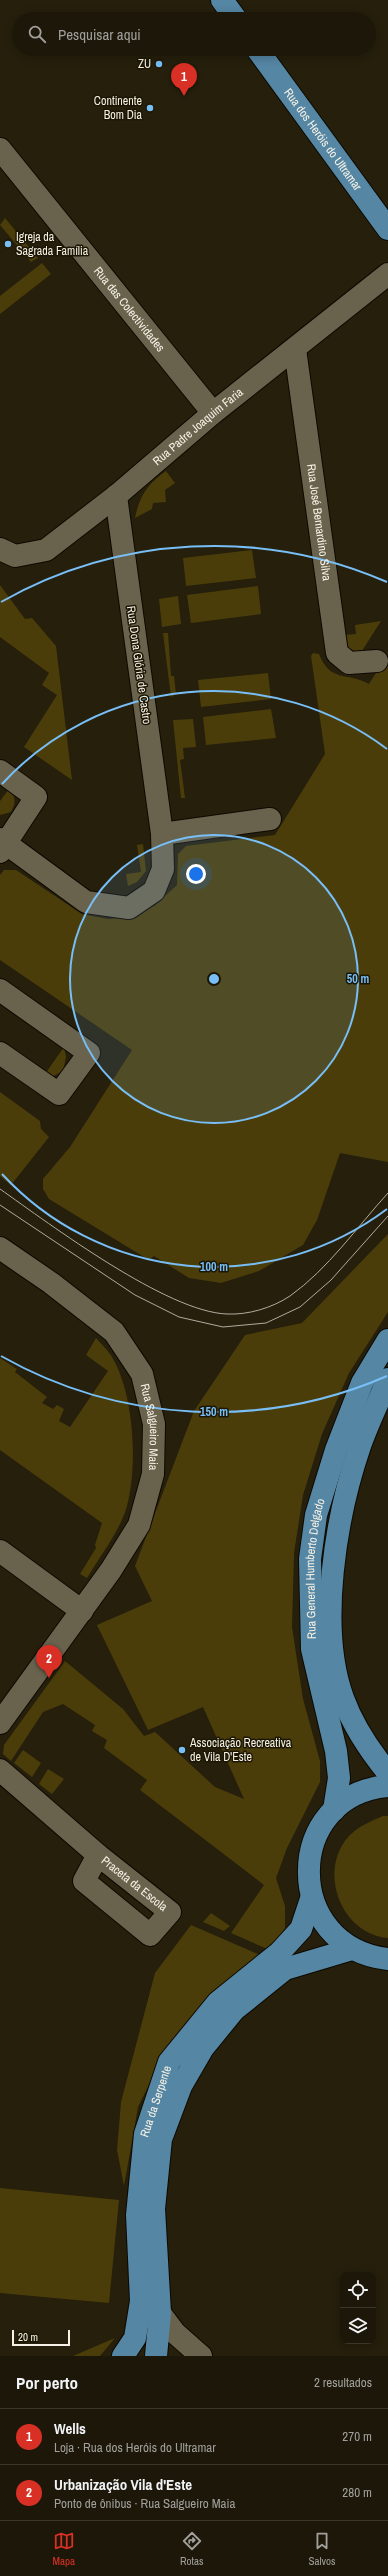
<!DOCTYPE html>
<html lang="pt">
<meta charset="utf-8">
<style>
body{margin:0;font-family:"Archivo Narrow",sans-serif;background:#252012;color:#f1f3f6}
.controls{position:absolute;right:12px;bottom:12px;display:grid;overflow:hidden;border-radius:8px;box-shadow:0 2px 10px #0003}
.controls button{width:36px;height:36px;display:grid;place-items:center;padding:0;border:0;border-bottom:1px solid #3a362a;background:#1c1709;color:#f1f3f6;font:20px sans-serif}
.scale{position:absolute;left:12px;bottom:10px;width:58px;box-sizing:border-box;padding-left:4px;border:2px solid #f5f1e4;border-top:0;font-size:11px;line-height:14px;white-space:nowrap;color:#f5f1e4;-webkit-text-stroke:3px #1c1604;paint-order:stroke}
.you{position:absolute;left:196px;top:874px;width:14px;height:14px;margin:-10px;border:3px solid #fff;border-radius:50%;background:#1a73e8;box-shadow:0 0 0 6px #1a73e833}
.badge{display:grid;place-items:center;width:26px;height:26px;border-radius:50%;background:#d93025;color:#fff;font-size:13px;font-weight:700}
.pin{position:absolute;translate:-50% -33px;filter:drop-shadow(0 1px 2px #0008)}
.pin::after{content:'';position:absolute;top:21px;width:14px;height:12px;background:inherit;clip-path:polygon(0 0,100% 0,50% 100%)}
.list{margin:0;padding:0;list-style:none}
h2{display:flex;justify-content:space-between;align-items:center;height:52px;margin:0;padding:0 16px;font-size:17px}
h2 small{font-size:13px;font-weight:400;color:#a09f9c}
.list li{display:grid;grid-template-columns:26px 1fr auto;gap:12px;align-items:center;box-sizing:border-box;height:56px;padding:0 16px;border-top:1px solid #3a362a}
.list b{display:block;font-size:15px;white-space:nowrap}
.list p{margin:0;font-size:13px;white-space:nowrap;color:#a09f9c}
.list em{font-size:13px;font-style:normal;color:#a09f9c}
.icon{flex:none;width:22px;height:22px;fill:none;stroke:currentColor;stroke-width:2;stroke-linecap:round;stroke-linejoin:round}
.map{position:relative;flex:none;width:388px;height:2356px;overflow:hidden}
.search{position:absolute;background:#1c1709;box-shadow:0 2px 10px #0003;left:12px;right:12px;top:12px;height:44px;display:flex;align-items:center;gap:10px;box-sizing:border-box;padding:0 14px;border-radius:22px;color:#a09f9c;font-size:15px}
.sheet{height:164px;background:#1c1709}
nav{display:flex;justify-content:space-around;align-items:center;box-sizing:border-box;height:56px;border-top:1px solid #3a362a;background:#1c1709;font-size:11px;color:#a09f9c}
nav a{display:grid;justify-items:center;gap:2px}
nav .on{color:#d93025}
.map>svg:first-child{display:block}
.green{fill:#4b3d0a}
.lines{fill:none;stroke-linecap:round;stroke-linejoin:round}
.minor-casing{stroke:#0e0900;stroke-width:24}
.major-casing{stroke:#0e0900;stroke-width:24}
.minor{stroke:#69634d;stroke-width:22}
.major{stroke:#5586a4;stroke-width:22}
.tram{stroke:#b0ac9d;stroke-width:1}
.ring{fill:none;stroke:#78bff7;stroke-width:2}
.poi-dot{fill:#78bff7;stroke:#1c1604;stroke-width:1.5}
.labels{text-anchor:middle;dominant-baseline:central;stroke-width:3;stroke-linejoin:round;paint-order:stroke}
.poi-label{font-size:12px;fill:#f5f1e4;stroke:#1c1604;text-anchor:end}
.street-label{font-size:12px;fill:#f5f1e4;stroke:#1c1604}
.centre{fill:#78bff7;stroke:#1c1604;stroke-width:2}
.ring-label{font-size:12px;text-anchor:middle;font-weight:bold;fill:#78bff7;stroke:#1c1604;stroke-width:3;stroke-linejoin:round;paint-order:stroke}
</style>
<div class="map">
<svg width="388" height="2356" viewBox="0 0 388 2356">
<rect width="100%" height="100%" fill="#251f0c"/>
<path class="green" d="M5 218 38 258 31 262 0 225Z
M42 263 51 274 0 314V296Z
M166 471 175 483 165 490 166 502 153 503 152 509 135 518C139 497 148 483 166 471Z
M252 550 256 578 186 586 183 558Z
M0 585 25 619 32 618 56 646 72 780 24 747 57 695 42 685 49 673 0 637Z
M258 586 261 614 191 623 187 595Z
M178 596 181 624 162 627 159 599Z
M381 621 360 654 345 646 342 635 356 634 355 625Z
M163 633H168L171 676H174L176 694 171 697Z
M313 653 319 654C330 683 348 672 369 684L388 654V1162L340 1153 317 1220 303 1245 259 1271 221 1283 189 1278 154 1256 149 1260 49 1199 43 1189V1179L70 1147 132 1050 0 960V875L4 870H16L82 914 108 919 130 917 154 906 177 885 178 854 186 846 275 835 325 754 311 656Z
M268 673 271 699 201 707 198 680Z
M271 709 276 738 206 745 203 717Z
M193 719 196 747 183 748 184 759 180 760 185 798H181L173 720Z
M9 789C16 797 16 802 11 812L0 815V801Z
M143 844 146 871 137 882 128 886 126 874 141 872 137 845Z
M64 1047 66 1057 63 1071 50 1078 45 1074Z
M0 1092 40 1121 41 1129 49 1137 11 1185 0 1176Z
M388 1234V1312L349 1373 322 1434 303 1495 294 1553 292 1627 303 1699 320 1761V1782L287 1848 276 1878 285 1906V1928L278 1939 267 1949 231 1933 264 1885 140 1790 147 1780 104 1748 107 1740 92 1731 95 1725 63 1704 43 1712 11 1761 3 1754 4 1745 65 1661 123 1709 144 1736 155 1732 215 1787 244 1799 203 1707 148 1730 97 1625 152 1601 135 1566 194 1411 245 1335 302 1323Z
M96 1338C101 1344 108 1350 112 1357 134 1394 138 1464 127 1506 120 1531 100 1556 87 1578L80 1574 96 1548 95 1545 102 1523 0 1450V1358L17 1369 15 1372 47 1397 42 1403 53 1409 57 1405 64 1409 59 1421 70 1427 108 1371 86 1355Z
M23 1750 41 1763 32 1777 14 1763Z
M48 1769 64 1779 52 1794 39 1784Z
M383 1816H388V1938C341 1934 317 1871 349 1836 359 1826 371 1821 383 1816Z
M211 1913 230 1926 224 1931 203 1922Z
M191 1925 260 1955 163 2056 138 2107 124 2186 117 2150 121 2102 155 1973Z
M0 2188 119 2200 109 2303 0 2293Z
M115 2338 100 2356H73Z"/>
<g class="lines">
<g class="minor-casing">
<g id="minor">
<path id="s1" d="M0 149 213 413"/>
<path id="s2" d="M295 349 337 653 349 663 377 661"/>
<path id="s3" d="M0 549 15 556 46 550 116 496 213 413 388 274"/>
<path d="M0 771 36 797 0 852"/>
<path d="M162 834 270 819"/>
<path d="M0 839 86 902 129 908 154 891 163 869 162 834 116 496"/>
<path d="M0 990 89 1053 59 1094 0 1053"/>
<path id="s4" d="M0 1248 51 1283 114 1332 142 1374 154 1424 153 1474 139 1525 111 1570 0 1723"/>
<path d="M0 1551 82 1611"/>
<path id="s5" d="M0 1770 98 1855 170 1912 150 1935 84 1881 98 1855"/>
<path d="M160 2313 175 2333 201 2356"/>
</g>
</g>
<g class="major-casing">
<g id="major">
<path d="M222 0 236 19"/>
<path id="s6" d="M257 49 388 229"/>
<path d="M388 1379C379 1401 368 1423 360 1446 336 1516 317 1627 343 1698 353 1726 370 1751 388 1773"/>
<path d="M388 1786C283 1795 282 1947 388 1959"/>
<path id="s7" d="M334 1810 339 1778 336 1751 312 1649 310 1559 316 1515 336 1450 362 1383 388 1340"/>
<path id="s8" d="M123 2356 135 2338 141 2301 137 2215 145 2134 169 2062 218 2002 280 1952 301 1929 311 1899"/>
<path d="M156 2356 160 2313 154 2209 161 2139 181 2086 203 2048 234 2010 285 1969 352 1949"/>
</g>
</g>
<use href="#minor" class="minor"/>
<use href="#major" class="major"/>
<path class="tram" d="M0 1189C51 1225 167 1312 227 1314 248 1315 272 1308 290 1296 328 1269 357 1227 388 1193
M0 1205 135 1295 179 1317 223 1327 266 1323 300 1307 331 1280 388 1216"/>
</g>
<circle cx="214" cy="979" r="144" fill="#78bff7" fill-opacity=".12"/>
<g class="ring">
<circle cx="214" cy="979" r="144"/>
<path d="M387 1209A288 288 0 0 1 2 1174M2 784A288 288 0 0 1 387 749"/>
<path d="M387 1376A433 433 0 0 1 1 1356M1 602A433 433 0 0 1 387 582"/>
</g>
<g class="poi-dot">
<circle cx="159" cy="64" r="4"/>
<circle cx="150" cy="108" r="4"/>
<circle cx="8" cy="244" r="4"/>
<circle cx="182" cy="1750" r="4"/>
</g>
<g class="labels">
<g class="poi-label">
<text x="151" y="64">ZU</text>
<text x="142" y="101">Continente<tspan x="142" dy="14">Bom Dia</tspan></text>
<text x="16" y="237" text-anchor="start">Igreja da<tspan x="16" dy="14">Sagrada Família</tspan></text>
<text x="190" y="1743" text-anchor="start">Associação Recreativa<tspan x="190" dy="14">de Vila D'Este</tspan></text>
</g>
<g class="street-label">
<text stroke="none"><textPath href="#s6" startOffset="112">Rua dos Heróis do Ultramar</textPath></text>
<text stroke="none"><textPath href="#s1" startOffset="206">Rua das Colectividades</textPath></text>
<text stroke="none"><textPath href="#s3" startOffset="244">Rua Padre Joaquim Faria</textPath></text>
<text stroke="none"><textPath href="#s2" startOffset="175">Rua José Bernardino Silva</textPath></text>
<text transform="translate(139 665) rotate(82)">Rua Dona Glória de Castro</text>
<text stroke="none"><textPath href="#s4" startOffset="246">Rua Salgueiro Maia</textPath></text>
<text stroke="none"><textPath href="#s7" startOffset="245">Rua General Humberto Delgado</textPath></text>
<text stroke="none"><textPath href="#s5" startOffset="176">Praceta da Escola</textPath></text>
<text stroke="none"><textPath href="#s8" startOffset="261">Rua da Serpente</textPath></text>
</g>
</g>
<circle cx="214" cy="979" r="6" class="centre"/>
<g class="ring-label">
<text x="358" y="983">50 m</text>
<text x="214" y="1271">100 m</text>
<text x="214" y="1416">150 m</text>
</g>
</svg>
<div class="controls">
<button><svg class="icon" aria-label="locate" viewBox="0 0 24 24"><circle cx="12" cy="12" r="6"/><path d="M12 2v4M12 18v4M2 12h4M18 12h4"/></svg></button>
<button><svg class="icon" aria-label="layers" viewBox="0 0 24 24"><path d="M12 4l9 5-9 5-9-5zM3 14l9 5 9-5"/></svg></button>
</div>
<div class="scale">20 m</div>
<div class="you"></div>
<div class="pin badge" style="left:184px;top:96px">1</div>
<div class="pin badge" style="left:49px;top:1678px">2</div>
<div class="search"><svg class="icon" aria-label="search" viewBox="0 0 24 24"><circle cx="10" cy="10" r="6"/><path d="M15 15l6 6"/></svg>Pesquisar aqui</div>
</div>
<section class="sheet">
<h2>Por perto<small>2 resultados</small></h2>
<ul class="list">
<li><span class="badge">1</span><div><b>Wells</b><p>Loja · Rua dos Heróis do Ultramar</p></div><em>270 m</em></li>
<li><span class="badge">2</span><div><b>Urbanização Vila d'Este</b><p>Ponto de ônibus · Rua Salgueiro Maia</p></div><em>280 m</em></li>
</ul>
</section>
<nav>
<a class="on"><svg class="icon" aria-label="map" viewBox="0 0 24 24"><path d="M3 6l6-2 6 2 6-2v14l-6 2-6-2-6 2zM9 4v14M15 6v14"/></svg>Mapa</a>
<a><svg class="icon" aria-label="directions" viewBox="0 0 24 24"><path d="M12 3l9 9-9 9-9-9zM9 14v-3h6M13 9l2 2-2 2"/></svg>Rotas</a>
<a><svg class="icon" aria-label="saved" viewBox="0 0 24 24"><path d="M7 4h10v16l-5-4-5 4z"/></svg>Salvos</a>
</nav>
